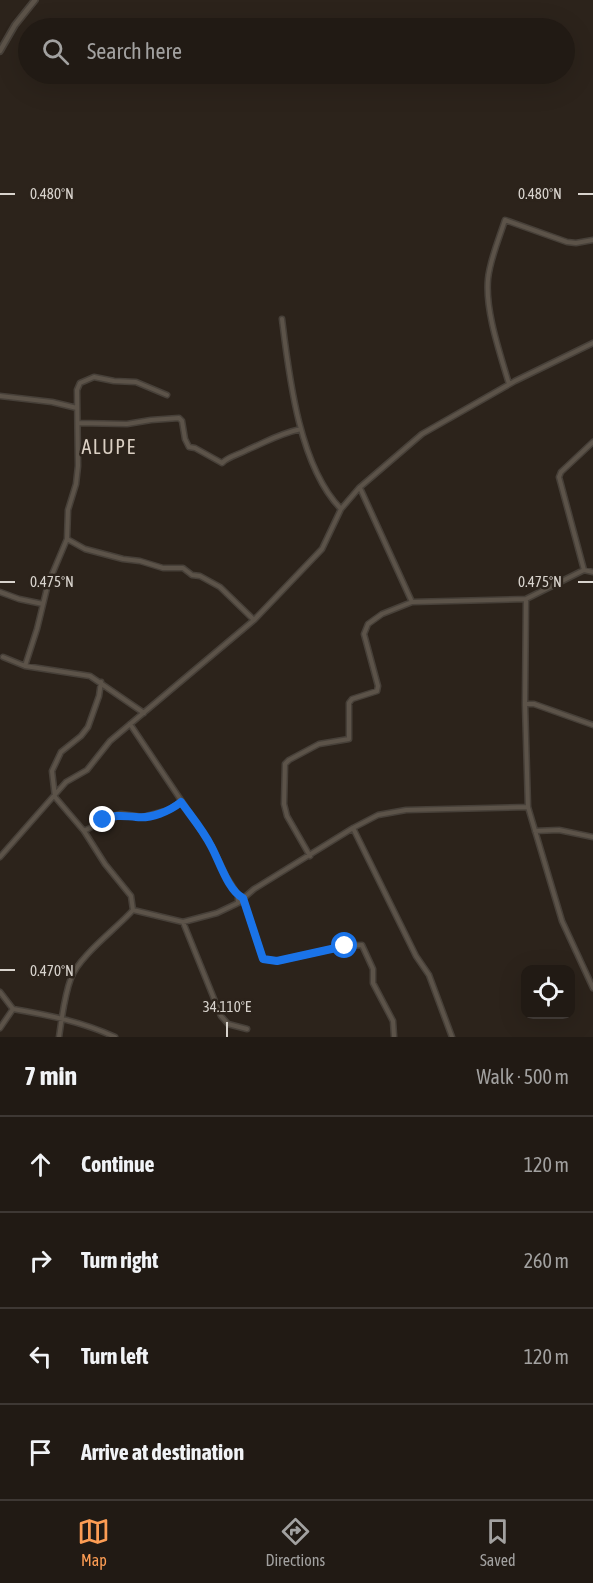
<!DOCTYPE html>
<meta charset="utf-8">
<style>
body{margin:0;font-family:"Asap Condensed",sans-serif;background:#2d2722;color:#f1f3f6}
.controls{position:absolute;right:18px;bottom:18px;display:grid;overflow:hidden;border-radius:12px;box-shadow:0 6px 24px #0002}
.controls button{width:54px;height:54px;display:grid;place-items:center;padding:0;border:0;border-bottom:2px solid #3e3834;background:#211a14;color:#f1f3f6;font:30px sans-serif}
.stop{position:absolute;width:18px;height:18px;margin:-14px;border:4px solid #1a73e8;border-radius:50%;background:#fff}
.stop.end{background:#1a73e8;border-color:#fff;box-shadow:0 2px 6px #0008}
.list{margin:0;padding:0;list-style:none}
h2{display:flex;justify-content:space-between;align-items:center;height:78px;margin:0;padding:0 24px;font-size:26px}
h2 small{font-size:20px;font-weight:400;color:#a2a1a0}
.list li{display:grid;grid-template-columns:39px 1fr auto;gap:18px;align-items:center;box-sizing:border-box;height:96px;padding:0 24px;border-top:2px solid #3e3834}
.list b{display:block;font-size:22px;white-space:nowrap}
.list em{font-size:20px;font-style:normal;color:#a2a1a0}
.icon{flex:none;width:33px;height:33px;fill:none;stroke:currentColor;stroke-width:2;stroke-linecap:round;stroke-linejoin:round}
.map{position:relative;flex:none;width:593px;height:1037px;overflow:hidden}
.search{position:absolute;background:#211a14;box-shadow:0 6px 24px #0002;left:18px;right:18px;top:18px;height:66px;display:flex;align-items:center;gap:15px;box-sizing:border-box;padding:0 21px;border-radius:33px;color:#a2a1a0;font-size:22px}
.sheet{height:462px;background:#211a14}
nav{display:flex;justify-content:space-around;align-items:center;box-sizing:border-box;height:84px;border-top:2px solid #3e3834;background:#211a14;font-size:16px;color:#a2a1a0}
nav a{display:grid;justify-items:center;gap:3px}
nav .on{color:#fd9d54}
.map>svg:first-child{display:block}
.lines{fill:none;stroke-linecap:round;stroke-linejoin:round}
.minor-casing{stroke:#474039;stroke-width:7}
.tertiary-casing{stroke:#474039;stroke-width:8}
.minor{stroke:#5c5349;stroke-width:4}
.tertiary{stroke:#5c5349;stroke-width:4.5}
.route{stroke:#1a73e8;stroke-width:8}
.ticks{fill:none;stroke:#d8d3cd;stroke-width:2}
.labels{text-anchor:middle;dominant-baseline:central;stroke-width:5;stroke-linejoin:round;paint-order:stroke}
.quarter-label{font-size:20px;letter-spacing:1.5px;fill:#dacfc3;stroke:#2c231b}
.ticks-label{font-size:15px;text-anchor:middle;fill:#d8d3cd;stroke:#2c231b;stroke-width:5;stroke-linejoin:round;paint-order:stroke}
</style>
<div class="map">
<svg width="593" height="1037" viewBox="0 0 593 1037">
<rect width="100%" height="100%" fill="#2c231b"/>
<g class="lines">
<g class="minor-casing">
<path id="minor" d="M282 319C289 376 299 466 341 509
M509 384C500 353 485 311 488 279 490 259 499 239 505 220L567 242 576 243 593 240
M0 396 52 402 77 408
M79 423 127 424 151 420 179 418 182 421 185 439 189 447 195 448 222 463C229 456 238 455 247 450 268 441 278 434 301 429
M360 488 412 602
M67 539 85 549 123 559 140 561 163 568H183L192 575 200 576 220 587 254 620
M584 570 559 477 561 472 593 442
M593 572 584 570 526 599 525 704 528 807 562 921 593 988
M0 592 19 599 43 604
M3 657 25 666 90 676 144 713
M25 666 37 629 48 584 67 539 68 510 76 484 78 466 77 390 80 383 94 377 114 381 136 382 167 395
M101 682 99 696 88 727 81 736 61 752 52 771 55 797 84 831 105 864 131 896 133 910
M525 704H534L593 725
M130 724 211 845 226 876 238 895V903
M353 828 416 956 429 975 452 1037
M84 831 113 816 121 814 143 817 169 810 181 802
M535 831 559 830 593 837
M310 856 287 816 284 804 285 764 289 760 319 744 349 739V703L352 699 377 691 378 686 364 634 368 624 382 614 412 602 526 599
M0 857 66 782 87 770 110 741 254 620 322 549 341 509 359 488 422 434 515 381 593 343
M238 895 243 898 263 959 277 961 345 946 362 945 373 969V983L393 1021 394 1036
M183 922 221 1016 228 1024 247 1029
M0 992 13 1009C48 1015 83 1022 115 1037
M0 1028 13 1009
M59 1037C62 1017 64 997 71 978 80 955 116 929 133 910L183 922 217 913 238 903 254 889 353 828 378 815 406 810 528 807"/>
</g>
<g class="tertiary-casing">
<path id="tertiary" d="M0 51 15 25 35 0"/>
</g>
<use href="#minor" class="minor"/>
<use href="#tertiary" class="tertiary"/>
</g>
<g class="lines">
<path class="route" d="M103 820C118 814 121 816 136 817 151 819 170 811 181 802 191 816 203 830 211 846 219 860 228 891 243 898L263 959 277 961 345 946"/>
</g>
<path class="ticks" d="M0 194H15M578 194H593M0 582H15M578 582H593M0 970H15M227 1022V1037"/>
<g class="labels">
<g class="quarter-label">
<text x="109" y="446">ALUPE</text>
</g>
</g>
<g class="ticks-label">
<text x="52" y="199">0.480°N</text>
<text x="540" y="199">0.480°N</text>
<text x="52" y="587">0.475°N</text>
<text x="540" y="587">0.475°N</text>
<text x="52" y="976">0.470°N</text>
<text x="227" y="1012">34.110°E</text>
</g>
</svg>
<div class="controls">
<button><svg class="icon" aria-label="locate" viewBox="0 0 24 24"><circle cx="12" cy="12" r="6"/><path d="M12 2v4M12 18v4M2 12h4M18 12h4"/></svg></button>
</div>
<div class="stop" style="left:345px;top:946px"></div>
<div class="stop end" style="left:103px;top:820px"></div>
<div class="search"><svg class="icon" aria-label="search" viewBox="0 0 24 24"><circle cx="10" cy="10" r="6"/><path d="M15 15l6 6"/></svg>Search here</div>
</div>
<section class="sheet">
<h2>7 min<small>Walk · 500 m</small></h2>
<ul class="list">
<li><svg class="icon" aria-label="ahead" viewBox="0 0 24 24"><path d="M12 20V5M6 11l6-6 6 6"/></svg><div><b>Continue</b></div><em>120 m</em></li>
<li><svg class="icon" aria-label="right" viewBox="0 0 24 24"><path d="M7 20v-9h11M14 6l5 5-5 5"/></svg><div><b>Turn right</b></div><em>260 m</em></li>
<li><svg class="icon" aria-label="left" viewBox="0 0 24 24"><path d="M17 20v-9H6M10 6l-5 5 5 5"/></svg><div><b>Turn left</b></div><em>120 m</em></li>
<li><svg class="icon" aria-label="arrive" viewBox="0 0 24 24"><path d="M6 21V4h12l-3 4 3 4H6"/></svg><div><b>Arrive at destination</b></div></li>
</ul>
</section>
<nav>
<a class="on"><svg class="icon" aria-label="map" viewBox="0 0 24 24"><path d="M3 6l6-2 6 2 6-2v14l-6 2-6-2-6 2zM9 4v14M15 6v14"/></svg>Map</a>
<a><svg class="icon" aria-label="directions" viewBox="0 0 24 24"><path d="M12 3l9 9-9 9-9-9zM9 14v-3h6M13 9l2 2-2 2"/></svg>Directions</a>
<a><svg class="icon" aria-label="saved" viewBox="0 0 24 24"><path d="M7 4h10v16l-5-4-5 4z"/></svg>Saved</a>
</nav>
